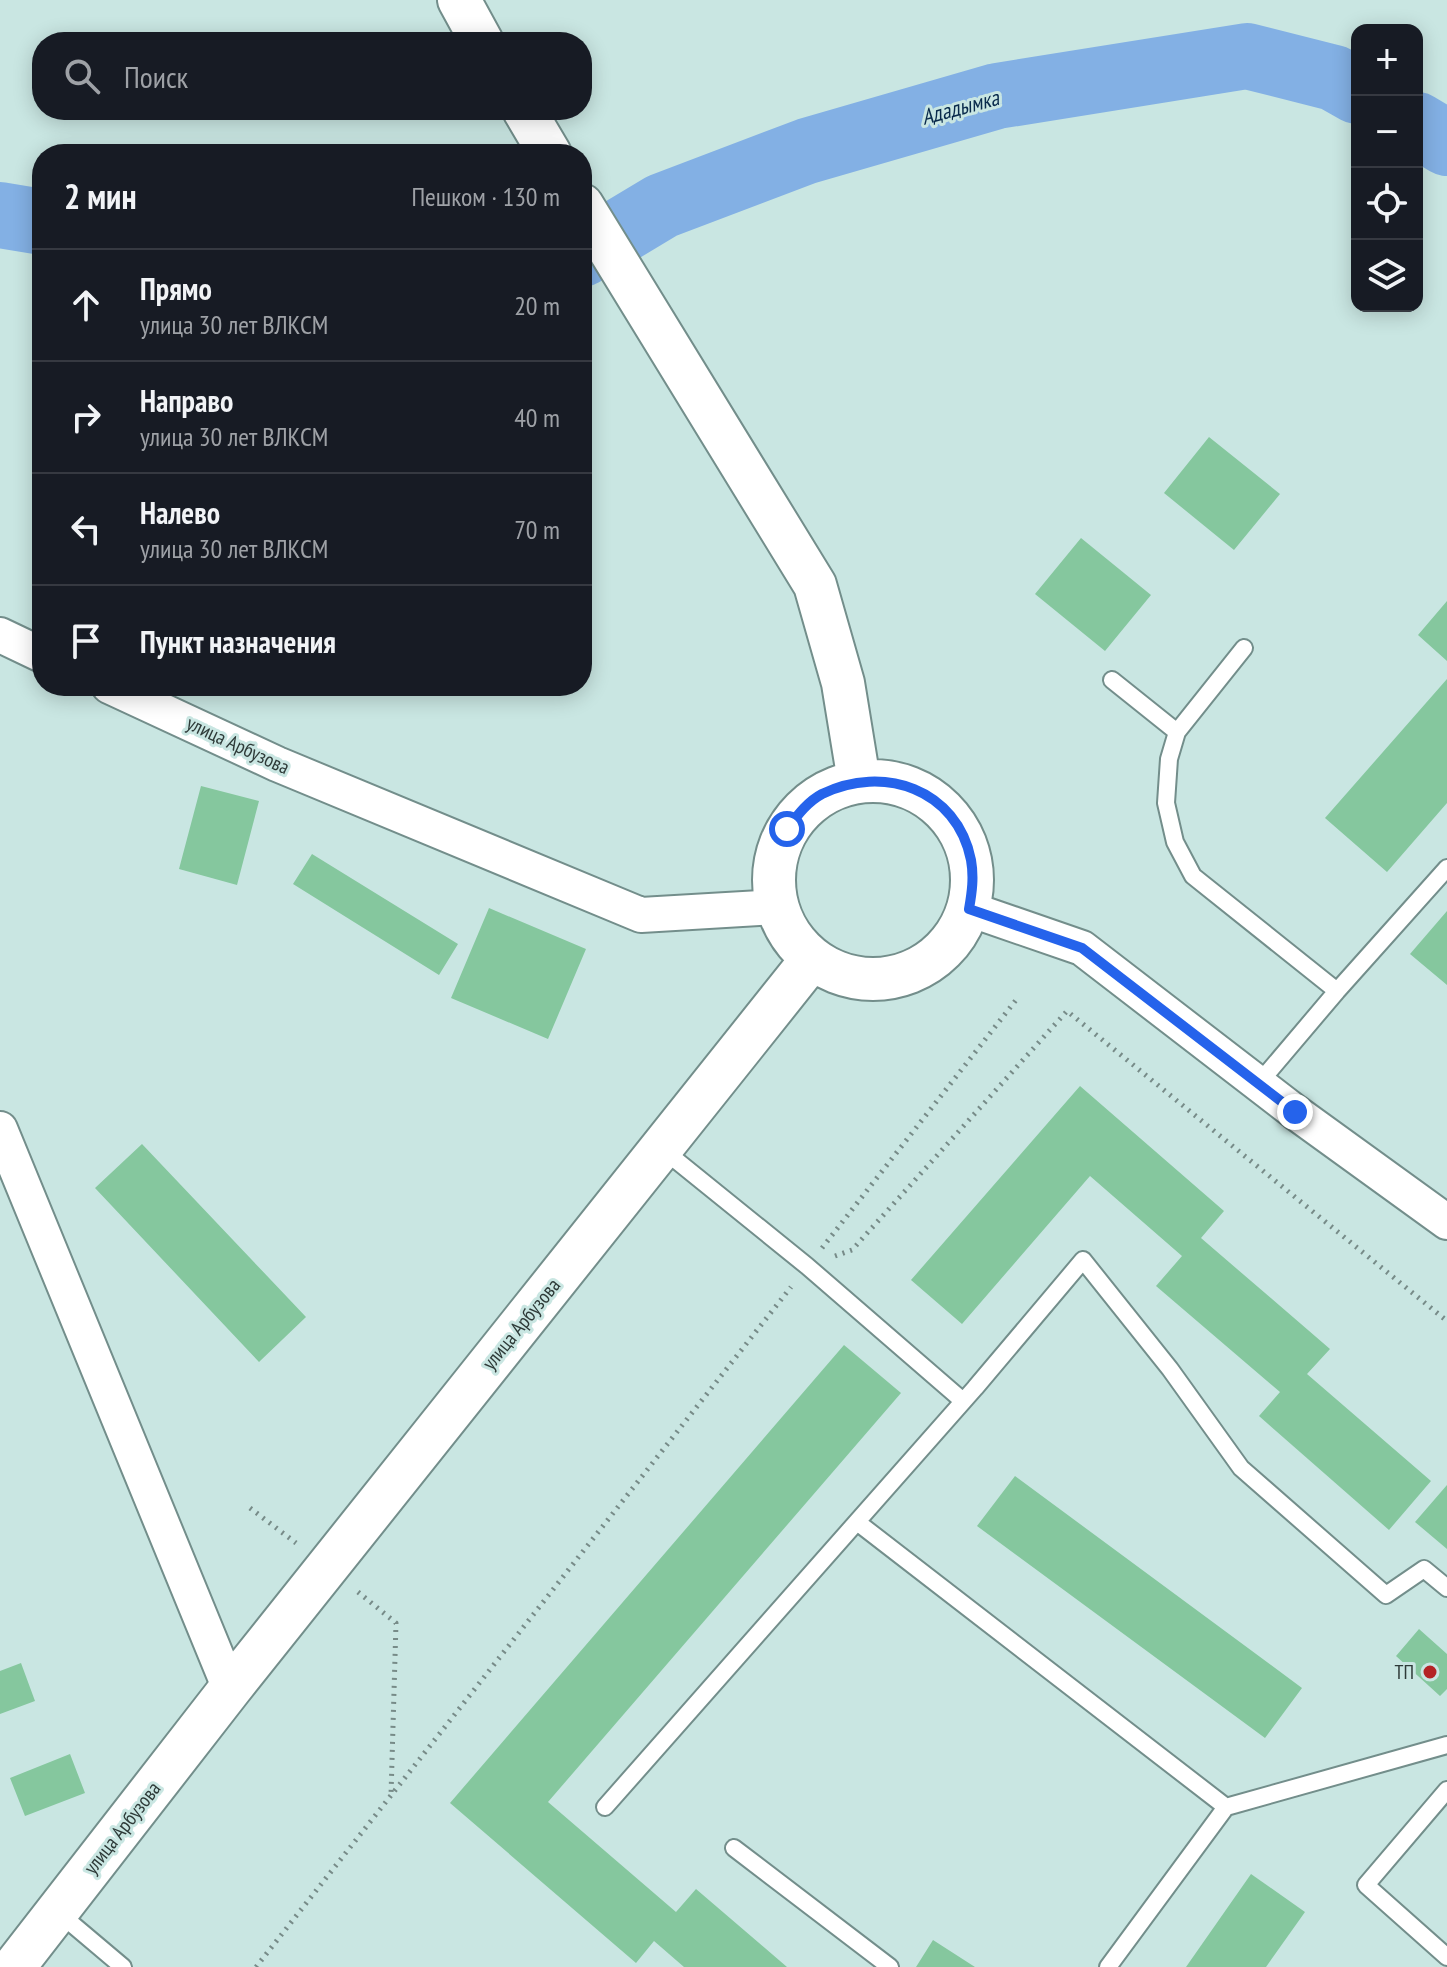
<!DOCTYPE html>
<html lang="ru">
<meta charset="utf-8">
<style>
body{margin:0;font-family:"PT Sans Narrow",sans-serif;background:#20242c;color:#f1f3f6}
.controls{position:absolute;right:24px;top:24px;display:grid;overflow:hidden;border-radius:16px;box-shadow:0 4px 20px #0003}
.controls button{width:72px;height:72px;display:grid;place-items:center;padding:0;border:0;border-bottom:2px solid #363941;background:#171b24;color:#f1f3f6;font:40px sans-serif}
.stop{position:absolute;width:24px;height:24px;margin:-18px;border:6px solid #2563eb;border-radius:50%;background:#fff}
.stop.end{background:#2563eb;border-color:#fff;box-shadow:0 2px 8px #0008}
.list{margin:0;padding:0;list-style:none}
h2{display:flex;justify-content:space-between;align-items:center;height:104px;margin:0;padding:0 32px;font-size:34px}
h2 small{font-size:26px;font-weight:400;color:#9ea1a6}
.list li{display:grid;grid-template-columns:52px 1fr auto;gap:24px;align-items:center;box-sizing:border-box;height:112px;padding:0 32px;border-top:2px solid #363941}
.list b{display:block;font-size:30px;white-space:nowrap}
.list p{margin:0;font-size:26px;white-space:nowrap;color:#9ea1a6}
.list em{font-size:26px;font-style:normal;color:#9ea1a6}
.icon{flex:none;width:44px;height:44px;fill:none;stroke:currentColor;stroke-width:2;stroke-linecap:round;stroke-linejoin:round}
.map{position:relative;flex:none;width:1447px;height:1967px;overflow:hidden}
.search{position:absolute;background:#171b24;box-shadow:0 4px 20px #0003;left:32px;top:32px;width:560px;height:88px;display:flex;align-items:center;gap:20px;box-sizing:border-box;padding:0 28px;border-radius:32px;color:#9ea1a6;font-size:30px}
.panel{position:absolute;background:#171b24;box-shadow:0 4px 20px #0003;left:32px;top:144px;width:560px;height:552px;border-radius:32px}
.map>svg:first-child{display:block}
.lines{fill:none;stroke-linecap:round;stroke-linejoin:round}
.river{stroke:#83b0e4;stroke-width:66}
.building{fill:#85c79e}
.service-casing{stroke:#738e8b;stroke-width:20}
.minor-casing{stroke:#738e8b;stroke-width:38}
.tertiary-casing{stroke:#738e8b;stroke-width:46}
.path{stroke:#778b88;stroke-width:5;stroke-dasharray:2 6;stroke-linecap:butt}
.service{stroke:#fff;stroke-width:16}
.minor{stroke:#fff;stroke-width:34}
.tertiary{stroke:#fff;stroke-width:42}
.route{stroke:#2563eb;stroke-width:10}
.poi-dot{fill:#b42425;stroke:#c9e6e2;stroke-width:3}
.labels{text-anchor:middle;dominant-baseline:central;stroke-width:6;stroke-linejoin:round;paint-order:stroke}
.street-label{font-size:20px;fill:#2e3a38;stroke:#c9e6e2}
.poi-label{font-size:20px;fill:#2e3a38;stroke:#c9e6e2;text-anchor:end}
.water-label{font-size:22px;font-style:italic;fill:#092a4b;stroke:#c9e6e2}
</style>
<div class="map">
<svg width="1447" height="1967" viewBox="0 0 1447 1967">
<rect width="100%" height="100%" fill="#c9e6e2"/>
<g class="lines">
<path class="river" d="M1417 125 1447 143
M0 215 42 222
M582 254 662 206 807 151 997 96 1247 56 1334 78 1357 91"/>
</g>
<path class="building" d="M1209 437 1280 494 1234 550 1164 493Z
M1081 538 1151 595 1105 651 1035 594Z
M1447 601V661L1418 635Z
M1447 679V803L1387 872 1325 818Z
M201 786 259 801 237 885 179 869Z
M312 854 458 944 439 975 293 884Z
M489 908 586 949 548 1039 451 998Z
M1447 911V985L1410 954Z
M1080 1086 1224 1211 1201 1238 1330 1349 1307 1374 1431 1481 1389 1530 1259 1416 1280 1392 1156 1286 1182 1256 1090 1176 962 1324 911 1280Z
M142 1144 306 1317 259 1362 95 1188Z
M844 1345 901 1393 548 1802 676 1912 696 1889 787 1967H684L654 1941 636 1963 450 1803Z
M1015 1476 1302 1688 1265 1738 977 1526Z
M1447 1485V1549L1415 1522Z
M1419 1629 1447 1654V1689L1440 1696 1396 1656Z
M21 1663 35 1701 0 1714V1671Z
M70 1754 85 1793 25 1816 10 1778Z
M1251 1874 1305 1912 1266 1967H1186Z
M933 1940 975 1967H916Z"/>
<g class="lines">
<g class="service-casing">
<path id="service" d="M1244 648 1177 732 1169 759 1166 803 1175 842 1193 876 1337 991
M1112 680 1177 732
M1259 1083 1337 991 1447 868
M661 1148 807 1266 963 1401
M857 1522 1226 1807
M1447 1790 1366 1885 1447 1957
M605 1807 975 1388 1083 1260 1170 1369 1241 1468 1386 1595 1424 1569 1447 1588
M734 1848 890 1967
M59 1913 123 1967
M1108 1967 1226 1807 1447 1745"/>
</g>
<g class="minor-casing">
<path id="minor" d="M0 635 42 655
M109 686 277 764 641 915 777 907
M969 909 1082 948 1295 1112 1447 1222
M0 1129 230 1689"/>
</g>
<g class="tertiary-casing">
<path id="tertiary" d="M459 0 482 42
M524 110 550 154
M582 205 815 585 843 683 859 781
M774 880a99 99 0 1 1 198 0a99 99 0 1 1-198 0Z
M14 1967 230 1689 812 959"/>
</g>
<path class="path" d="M822 1248 1016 1000
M835 1256 852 1250 1067 1011 1447 1321
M250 1508 296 1543
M358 1592 396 1623 391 1795
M256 1967 791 1287"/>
<use href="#service" class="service"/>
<use href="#minor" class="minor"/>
<use href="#tertiary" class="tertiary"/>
</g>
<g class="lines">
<path class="route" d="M787 829C797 816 807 802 822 794 883 764 957 789 971 860 974 877 972 892 969 909L1082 948 1295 1112"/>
</g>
<circle class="poi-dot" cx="1430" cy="1672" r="8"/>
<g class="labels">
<g class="street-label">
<text transform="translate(238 745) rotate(25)">улица Арбузова</text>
<text transform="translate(521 1324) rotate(-51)">улица Арбузова</text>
<text transform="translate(122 1828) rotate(-52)">улица Арбузова</text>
</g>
<g class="poi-label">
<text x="1414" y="1672">ТП</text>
</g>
<g class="water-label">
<text transform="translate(960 107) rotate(-15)">Ададымка</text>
</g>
</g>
</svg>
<div class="controls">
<button>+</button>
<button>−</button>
<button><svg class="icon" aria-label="locate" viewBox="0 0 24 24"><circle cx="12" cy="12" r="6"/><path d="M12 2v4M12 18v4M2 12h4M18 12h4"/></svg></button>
<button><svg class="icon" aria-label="layers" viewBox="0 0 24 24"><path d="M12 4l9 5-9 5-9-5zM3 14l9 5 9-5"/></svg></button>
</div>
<div class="stop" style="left:787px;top:829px"></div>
<div class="stop end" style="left:1295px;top:1112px"></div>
<div class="search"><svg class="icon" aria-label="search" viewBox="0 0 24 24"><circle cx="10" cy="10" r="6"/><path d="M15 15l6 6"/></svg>Поиск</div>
<section class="panel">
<h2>2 мин<small>Пешком · 130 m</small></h2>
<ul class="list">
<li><svg class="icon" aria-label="ahead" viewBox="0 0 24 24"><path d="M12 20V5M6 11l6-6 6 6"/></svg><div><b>Прямо</b><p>улица 30 лет ВЛКСМ</p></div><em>20 m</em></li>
<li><svg class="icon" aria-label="right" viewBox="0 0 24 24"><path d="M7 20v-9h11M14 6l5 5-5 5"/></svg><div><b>Направо</b><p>улица 30 лет ВЛКСМ</p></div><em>40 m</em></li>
<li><svg class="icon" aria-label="left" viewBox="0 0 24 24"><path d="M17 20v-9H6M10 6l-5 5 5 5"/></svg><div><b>Налево</b><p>улица 30 лет ВЛКСМ</p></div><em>70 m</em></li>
<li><svg class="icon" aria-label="arrive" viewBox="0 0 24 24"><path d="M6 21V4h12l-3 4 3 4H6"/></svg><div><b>Пункт назначения</b></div></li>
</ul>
</section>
</div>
